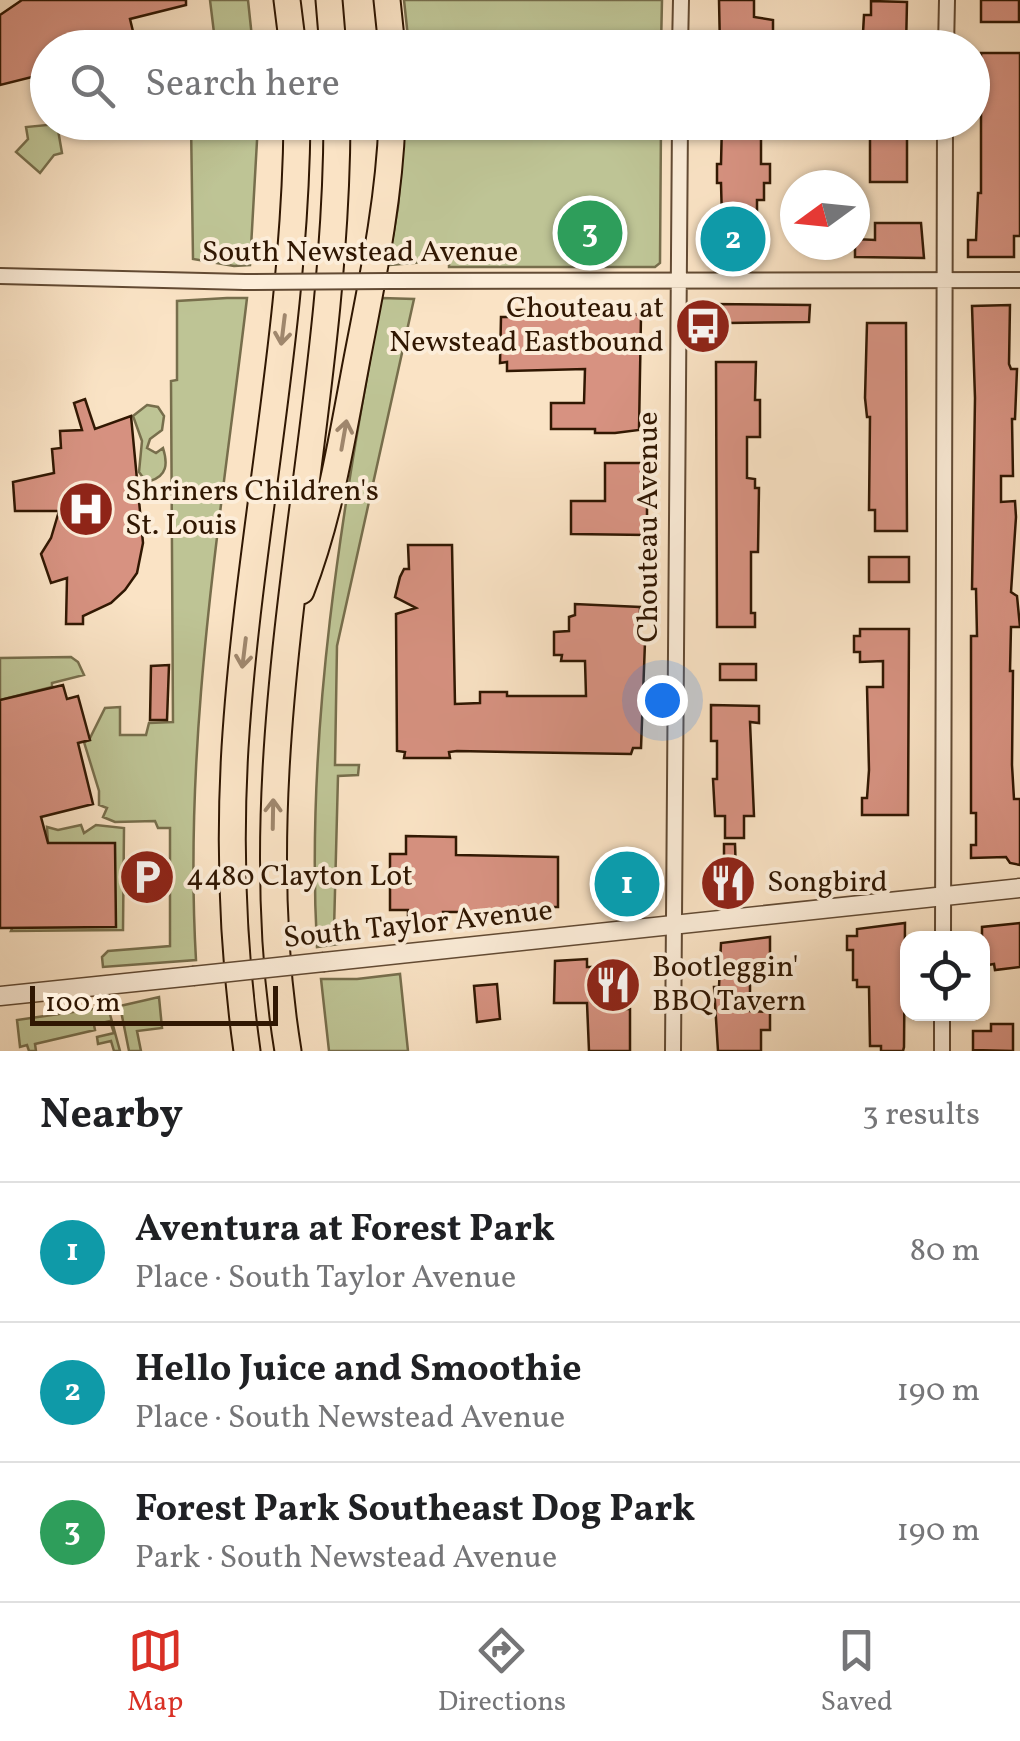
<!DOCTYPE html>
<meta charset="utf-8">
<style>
body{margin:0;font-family:Vollkorn,serif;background:#f2f2f2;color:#202124}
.controls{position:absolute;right:30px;bottom:30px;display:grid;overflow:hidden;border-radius:20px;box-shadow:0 2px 8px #0004}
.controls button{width:90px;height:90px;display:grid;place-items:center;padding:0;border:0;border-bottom:2px solid #e0e0e0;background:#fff;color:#202124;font:50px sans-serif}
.compass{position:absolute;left:780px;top:170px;width:90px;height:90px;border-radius:50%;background:#fff;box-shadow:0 2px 8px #0004;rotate:255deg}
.scale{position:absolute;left:30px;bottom:25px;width:248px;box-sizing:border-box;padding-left:10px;border:5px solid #301702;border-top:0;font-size:28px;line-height:35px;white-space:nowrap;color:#301702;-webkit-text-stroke:8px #fcedd9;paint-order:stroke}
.you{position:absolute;left:662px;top:700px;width:35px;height:35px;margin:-25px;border:8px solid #fff;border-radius:50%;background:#1a73e8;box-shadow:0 0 0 15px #1a73e833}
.badge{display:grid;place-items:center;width:65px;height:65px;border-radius:50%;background:#d93025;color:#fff;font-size:32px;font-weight:700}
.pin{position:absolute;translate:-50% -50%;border:5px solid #fff;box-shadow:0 2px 10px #0006}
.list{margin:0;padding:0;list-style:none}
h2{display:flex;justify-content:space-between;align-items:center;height:130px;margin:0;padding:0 40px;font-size:42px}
h2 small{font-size:32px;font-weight:400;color:#757577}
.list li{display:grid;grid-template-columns:65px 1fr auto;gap:30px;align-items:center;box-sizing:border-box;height:140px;padding:0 40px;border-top:2px solid #e0e0e0}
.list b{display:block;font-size:38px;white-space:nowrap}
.list p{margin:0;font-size:32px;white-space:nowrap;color:#757577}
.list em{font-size:32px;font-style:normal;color:#757577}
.icon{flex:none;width:55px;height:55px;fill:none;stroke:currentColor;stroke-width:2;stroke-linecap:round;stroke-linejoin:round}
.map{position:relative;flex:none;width:1020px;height:1051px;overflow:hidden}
.search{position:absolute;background:#fff;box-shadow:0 2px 8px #0004;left:30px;right:30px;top:30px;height:110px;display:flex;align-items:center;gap:25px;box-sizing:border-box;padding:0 35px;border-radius:55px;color:#757577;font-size:38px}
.sheet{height:550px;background:#fff}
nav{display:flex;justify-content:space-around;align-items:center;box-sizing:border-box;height:140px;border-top:2px solid #e0e0e0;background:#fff;font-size:28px;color:#757577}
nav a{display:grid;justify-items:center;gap:5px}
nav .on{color:#d93025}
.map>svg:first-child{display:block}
.green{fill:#bec495;stroke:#776e4c;stroke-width:2.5}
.building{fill:#d79281;stroke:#301702;stroke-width:2.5}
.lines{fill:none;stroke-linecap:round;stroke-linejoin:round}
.minor-casing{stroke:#624a33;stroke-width:18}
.tertiary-casing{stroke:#624a33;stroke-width:21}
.motorway-casing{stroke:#301702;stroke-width:29}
.minor{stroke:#fcedd9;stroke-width:14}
.tertiary{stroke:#fcedd9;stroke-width:18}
.motorway{stroke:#fae3c5;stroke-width:25}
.minor-bridge-casing{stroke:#624a33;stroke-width:18;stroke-linecap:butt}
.tertiary-bridge-casing{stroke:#624a33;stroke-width:21;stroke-linecap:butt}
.minor-bridge{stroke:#fcedd9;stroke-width:14}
.tertiary-bridge{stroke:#fcedd9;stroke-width:18}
.oneway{stroke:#9f876d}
.labels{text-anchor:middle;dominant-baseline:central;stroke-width:8;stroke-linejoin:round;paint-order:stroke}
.street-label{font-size:30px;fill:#301702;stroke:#fcedd9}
.poi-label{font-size:30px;fill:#301702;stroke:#fcedd9;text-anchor:start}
</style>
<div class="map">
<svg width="1020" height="1051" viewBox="0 0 1020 1051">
<rect width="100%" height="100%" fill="#fae3c5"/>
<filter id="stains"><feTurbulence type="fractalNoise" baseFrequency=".002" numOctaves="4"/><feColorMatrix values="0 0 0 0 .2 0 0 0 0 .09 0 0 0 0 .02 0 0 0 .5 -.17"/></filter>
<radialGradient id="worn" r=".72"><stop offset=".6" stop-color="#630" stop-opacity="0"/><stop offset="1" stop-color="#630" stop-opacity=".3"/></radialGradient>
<path class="green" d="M210 0H248L253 47H199L215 41Z
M404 0H662L661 47H409Z
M191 123H258L250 265 234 266 193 259Z
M405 123H661L660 263 655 267H449V260L388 265 398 207Z
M57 124 62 153 54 155 40 173 16 152 28 139 26 127Z
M227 298H247C221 519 183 736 196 960L103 967 102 957 108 951 170 946V828H158L155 821 115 822 103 817 107 808 99 805V791L84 742 89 740 105 708 120 707V735H146L149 723 173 722 171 381 177 380V301Z
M381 298 414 299 337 646 335 765H359L358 775 338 776 334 930 352 931 354 935 346 943 317 947C305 727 342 513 381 298Z
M147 405 158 407 164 416 162 430 150 439 147 448 156 453 163 448C168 464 167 476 150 481L144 479 139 472 142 441 133 416Z
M71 657 78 662 84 675 52 683V687L0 700V658Z
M81 825 84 833 96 825 124 828 123 930 11 931 48 843 47 827 58 830Z
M400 974 408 1051H329L321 979H357Z
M159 997 162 1028 137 1031 141 1051H129L120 1006Z
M108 1007 120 1051H114L111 1041 98 1044 97 1037 114 1033 110 1021 94 1025 95 1030 35 1044 36 1051H29L27 1045 20 1047 17 1020Z"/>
<path class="building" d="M22 0H186V5L130 19 137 48H48V73L0 85V15Z
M719 0H754V17L773 20V33H761V48H720Z
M981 0H1019V22H981Z
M871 1 907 2 906 48H870L871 33H863L864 15H871Z
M981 53H1020V236H1014V257H968V240H976L978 193H981Z
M722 122H761V164H770V183H764V200H757V258H709V221H722L721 183H717V164H721Z
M870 122H907V182H870Z
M875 223H921L924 258 855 257V239L875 240Z
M709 304 810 305 809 322 728 323V333H709Z
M1010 305 1009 364 1011 369H1017L1015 419H1012L1013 476H1001V502L1015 501 1016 517 1011 592 1017 596 1020 627H1011L1010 671H1013L1012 765 1014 799H1020V865L1010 863 1006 857 971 858V845H976V813H971V636H977L976 589H972L975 398 972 306Z
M508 310H622L641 316 639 430 615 433H595V429H551V403H584L585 369 507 371V362L500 363 501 317H507Z
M867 323H906L907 531H875V510H869L870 417H867L865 398Z
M716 362H756L755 400H760V437H747V478L755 479V488H759L758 552H751V613H755V627H717Z
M85 399 95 429 131 416 143 543 137 573 125 590 111 603 83 616V624H66L67 578 51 583 41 554 51 538 59 511H15L13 482 54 473 52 449 61 448 60 431 82 430 74 403Z
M605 463H647V535L571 534V501H605Z
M408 545H452L455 704 480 703V692H507V696H586L585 661H561L562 655H554V632L569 631V617L575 615V604L640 607V642H645L641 748H633L631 754 457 751 449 752 450 758H404L405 752 397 751 396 614 416 608 395 597 400 577 404 569H409Z
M869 557H909V582H869Z
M860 629H909L908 815H862V798H867L869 770 867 687H883V661L860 662V652H854V636H860Z
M720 664H756V680H720Z
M169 665 167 720H150L151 666Z
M63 685 67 699 78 696 90 740 78 743 93 804 41 817 48 843H115L116 927 0 928V700Z
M711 705 759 706V723L750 722 754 816H744V838H725V816H715L713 779H717V741H711Z
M406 836 456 837V855L558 857V907H519V912H443V919H408V910H390V854H406Z
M724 844H735L736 873 751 874 750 894 705 893 706 873H724Z
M610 862H644V906L610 908Z
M905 923 904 1047 903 1051H881V1046H870L869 987H857V980H853V950H847V936H857V929Z
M1020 923V967L995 970 994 964 982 966V927Z
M770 937V967L750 966V1011L770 1012V1030H761V1051H718L714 987H719L721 943Z
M587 959V967H625V1009H630V1051H589L587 1003H554L555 961Z
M497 984 500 1019 477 1022 474 986Z
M991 1024H1013V1051L973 1050V1031H991Z"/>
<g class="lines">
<g class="minor-casing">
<path id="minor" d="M680 48 681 0
M946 48 947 0
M0 276 245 282
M389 281 1020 280
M943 938 945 122
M673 1051 680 122
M942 1051V1014"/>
</g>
<g class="tertiary-casing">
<path id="tertiary" d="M324 962 1020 888
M0 996 193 976"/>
</g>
<g class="motorway-casing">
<path id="motorway" d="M287 0 293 48
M329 0 333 48
M387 0 392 48
M301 591C330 516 342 438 357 359 372 281 389 203 392 122
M247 1051C233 951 229 849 235 748 248 539 295 333 297 122
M288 1051C237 739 336 434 337 122"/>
</g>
<use href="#minor" class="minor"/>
<use href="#tertiary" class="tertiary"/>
<use href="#motorway" class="motorway"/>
<g class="minor-bridge-casing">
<path id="minor-bridge" d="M245 282 389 281"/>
</g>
<g class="tertiary-bridge-casing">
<path id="tertiary-bridge" d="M193 976 324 962"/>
</g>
<use href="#minor-bridge" class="minor-bridge"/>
<use href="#tertiary-bridge" class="tertiary-bridge"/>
</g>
<defs><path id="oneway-shaft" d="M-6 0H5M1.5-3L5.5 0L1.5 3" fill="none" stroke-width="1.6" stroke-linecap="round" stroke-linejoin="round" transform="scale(2.5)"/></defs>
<g class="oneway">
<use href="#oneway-shaft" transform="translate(283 330) rotate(97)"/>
<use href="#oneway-shaft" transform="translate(344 435) rotate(-80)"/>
<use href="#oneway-shaft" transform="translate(244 653) rotate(97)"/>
<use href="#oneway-shaft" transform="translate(273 814) rotate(-89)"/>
</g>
<defs>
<g id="bus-disc" transform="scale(2.875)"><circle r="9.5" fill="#8f2418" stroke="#fcedd9"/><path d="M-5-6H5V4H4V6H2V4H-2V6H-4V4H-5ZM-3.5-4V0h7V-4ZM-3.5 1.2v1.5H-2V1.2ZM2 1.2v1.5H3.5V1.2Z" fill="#fff"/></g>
<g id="hospital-disc" transform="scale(2.875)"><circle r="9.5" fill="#8f2418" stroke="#fcedd9"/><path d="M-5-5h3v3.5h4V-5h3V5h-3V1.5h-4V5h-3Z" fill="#fff"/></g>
<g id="parking-disc" transform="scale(2.875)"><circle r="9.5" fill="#8f2418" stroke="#fcedd9"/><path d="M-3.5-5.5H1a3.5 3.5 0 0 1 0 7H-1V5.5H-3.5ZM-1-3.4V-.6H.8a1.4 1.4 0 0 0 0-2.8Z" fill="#fff"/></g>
<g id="restaurant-disc" transform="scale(2.875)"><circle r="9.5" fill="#8f2418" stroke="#fcedd9"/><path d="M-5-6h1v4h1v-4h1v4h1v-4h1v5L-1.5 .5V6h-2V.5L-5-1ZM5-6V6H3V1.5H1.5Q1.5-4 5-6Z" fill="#fff"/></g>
</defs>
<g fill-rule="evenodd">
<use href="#bus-disc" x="703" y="326"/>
<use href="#hospital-disc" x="86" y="509"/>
<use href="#parking-disc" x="147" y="877"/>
<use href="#restaurant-disc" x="728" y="883"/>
<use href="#restaurant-disc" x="613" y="985"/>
</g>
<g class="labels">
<g class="street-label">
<text x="360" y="253">South Newstead Avenue</text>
<text transform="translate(649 527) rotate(-90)">Chouteau Avenue</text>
<text transform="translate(418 925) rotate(-6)">South Taylor Avenue</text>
</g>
<g class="poi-label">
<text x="664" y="309" text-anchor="end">Chouteau at<tspan x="664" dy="34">Newstead Eastbound</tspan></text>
<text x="125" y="492">Shriners Children's<tspan x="125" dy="34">St. Louis</tspan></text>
<text x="186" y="877">4480 Clayton Lot</text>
<text x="767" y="883">Songbird</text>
<text x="652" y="968">Bootleggin'<tspan x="652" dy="34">BBQ Tavern</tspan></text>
</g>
</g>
<rect width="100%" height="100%" filter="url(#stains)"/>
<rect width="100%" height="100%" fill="url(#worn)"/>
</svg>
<div class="controls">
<button><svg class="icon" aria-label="locate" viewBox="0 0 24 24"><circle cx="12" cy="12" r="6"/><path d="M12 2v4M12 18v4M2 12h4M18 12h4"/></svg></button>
</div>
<svg class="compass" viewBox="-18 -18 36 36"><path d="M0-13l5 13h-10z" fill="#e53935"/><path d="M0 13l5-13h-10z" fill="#757577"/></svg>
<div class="scale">100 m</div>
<div class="you"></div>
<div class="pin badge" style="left:627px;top:884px;background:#0f9aa8">1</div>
<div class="pin badge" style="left:733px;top:239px;background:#0f9aa8">2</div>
<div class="pin badge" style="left:590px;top:233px;background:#2e9e5b">3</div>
<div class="search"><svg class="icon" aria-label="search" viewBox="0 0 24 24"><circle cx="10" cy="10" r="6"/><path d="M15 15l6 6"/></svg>Search here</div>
</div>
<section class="sheet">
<h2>Nearby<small>3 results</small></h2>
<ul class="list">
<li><span class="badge" style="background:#0f9aa8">1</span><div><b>Aventura at Forest Park</b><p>Place · South Taylor Avenue</p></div><em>80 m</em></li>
<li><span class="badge" style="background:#0f9aa8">2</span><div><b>Hello Juice and Smoothie</b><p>Place · South Newstead Avenue</p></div><em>190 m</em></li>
<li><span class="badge" style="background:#2e9e5b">3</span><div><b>Forest Park Southeast Dog Park</b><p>Park · South Newstead Avenue</p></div><em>190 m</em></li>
</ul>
</section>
<nav>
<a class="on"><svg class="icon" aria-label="map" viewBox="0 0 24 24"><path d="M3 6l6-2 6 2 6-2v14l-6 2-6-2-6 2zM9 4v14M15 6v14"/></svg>Map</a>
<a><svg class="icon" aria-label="directions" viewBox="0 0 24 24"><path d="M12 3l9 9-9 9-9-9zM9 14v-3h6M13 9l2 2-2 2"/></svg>Directions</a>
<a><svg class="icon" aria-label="saved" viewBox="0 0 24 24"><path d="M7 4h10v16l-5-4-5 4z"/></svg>Saved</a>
</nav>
